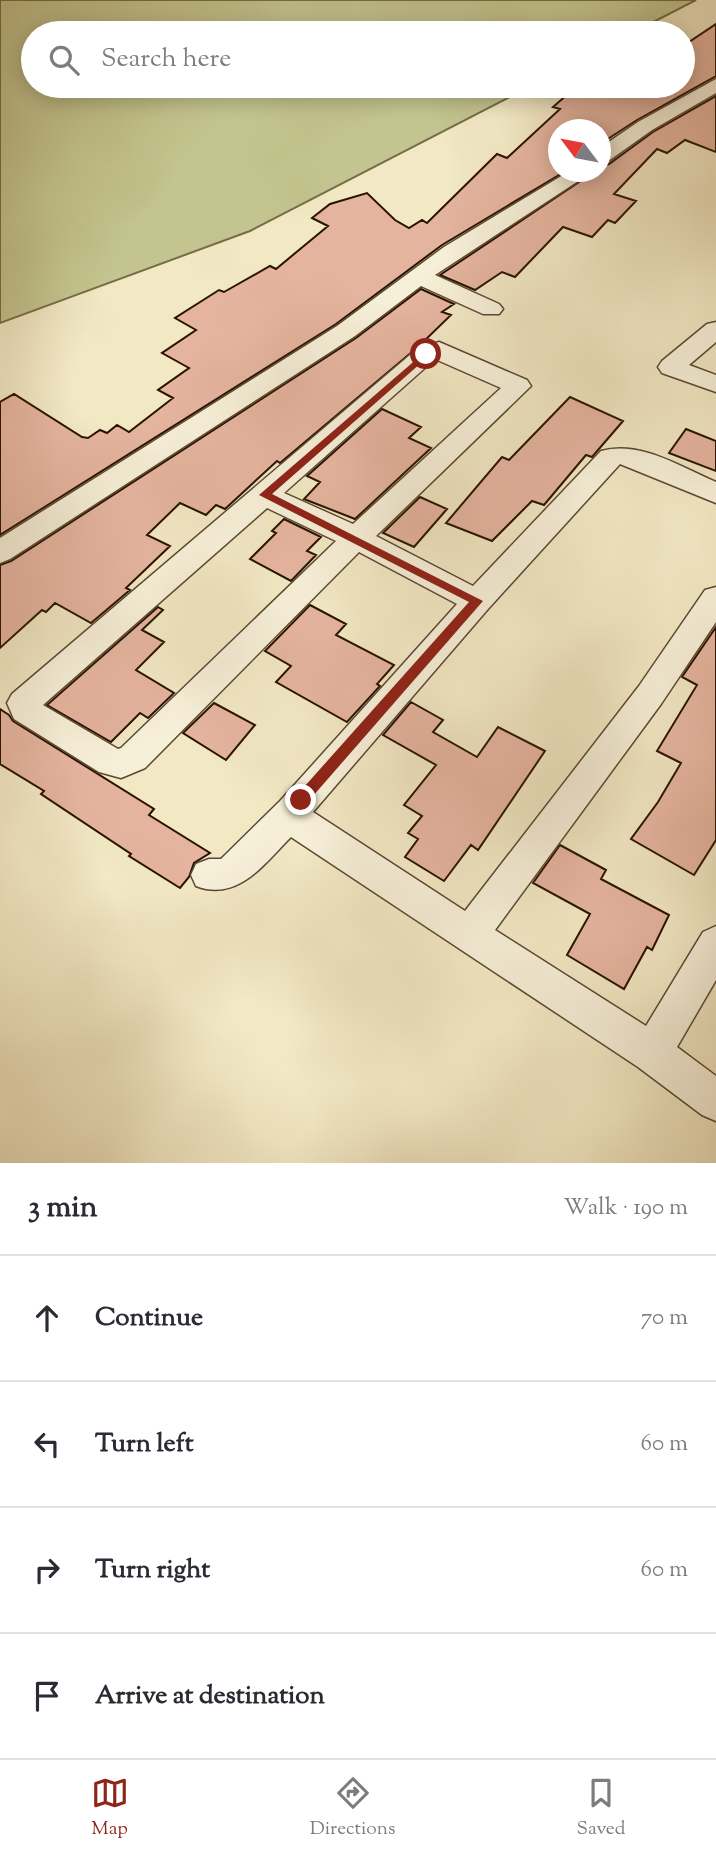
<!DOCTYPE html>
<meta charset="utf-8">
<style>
body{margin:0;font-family:"Sorts Mill Goudy",serif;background:#f7f7f7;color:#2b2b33}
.compass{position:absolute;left:548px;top:119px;width:63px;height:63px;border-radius:50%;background:#fff;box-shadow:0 4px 18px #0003;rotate:302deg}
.stop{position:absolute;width:21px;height:21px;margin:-16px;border:5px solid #8f2418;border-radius:50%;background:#fff}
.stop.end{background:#8f2418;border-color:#fff;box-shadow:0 2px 7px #0008}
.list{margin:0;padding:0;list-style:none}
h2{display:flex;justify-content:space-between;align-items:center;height:91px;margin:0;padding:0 28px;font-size:30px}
h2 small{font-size:23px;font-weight:400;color:#7c7c81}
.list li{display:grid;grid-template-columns:46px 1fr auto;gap:21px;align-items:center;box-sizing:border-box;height:126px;padding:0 28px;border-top:2px solid #e1e1e2}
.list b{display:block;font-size:26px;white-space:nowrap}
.list em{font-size:23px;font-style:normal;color:#7c7c81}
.icon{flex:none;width:38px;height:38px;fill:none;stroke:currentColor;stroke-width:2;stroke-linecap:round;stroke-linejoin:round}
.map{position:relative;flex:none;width:716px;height:1163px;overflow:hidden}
.search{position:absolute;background:#fff;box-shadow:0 4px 18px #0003;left:21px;right:21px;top:21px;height:77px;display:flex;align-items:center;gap:18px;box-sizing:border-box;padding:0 24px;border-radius:38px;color:#7c7c81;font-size:26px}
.sheet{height:595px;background:#fff}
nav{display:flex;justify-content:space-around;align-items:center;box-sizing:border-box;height:98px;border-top:2px solid #e1e1e2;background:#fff;font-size:19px;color:#7c7c81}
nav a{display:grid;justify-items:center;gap:4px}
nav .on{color:#8f2418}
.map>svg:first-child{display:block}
.green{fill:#c3c48f;stroke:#766c48;stroke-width:2}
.building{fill:#e5b49f;stroke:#291300;stroke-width:2}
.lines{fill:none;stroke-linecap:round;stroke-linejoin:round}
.street-casing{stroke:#5b4831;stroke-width:3}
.street{fill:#f7f0d9;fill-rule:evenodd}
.route{fill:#8f2418}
</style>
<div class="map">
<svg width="716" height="1163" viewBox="0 0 716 1163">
<rect width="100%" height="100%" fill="#f2e8c4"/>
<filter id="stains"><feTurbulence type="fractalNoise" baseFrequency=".00286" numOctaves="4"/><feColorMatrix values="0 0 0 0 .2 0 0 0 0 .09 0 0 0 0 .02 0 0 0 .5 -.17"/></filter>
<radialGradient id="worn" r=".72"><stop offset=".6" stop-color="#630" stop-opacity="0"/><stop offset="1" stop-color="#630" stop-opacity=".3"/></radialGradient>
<path class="green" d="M0 0H696L632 33H33V86H531L250 231 0 323Z"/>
<path class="building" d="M716 24V76L637 120 600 144V130H558V172H564L442 245 336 324 0 535V402L14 394 82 437 88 438 100 430 107 433 117 425 129 432 173 398 158 390 189 368 162 353 196 330 175 318 219 290 224 292 270 266 276 269 328 226 312 218 330 204 367 193 395 220 409 228 422 220 427 223 497 154 507 158 560 109 553 107 577 86H683V46Z
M716 96V152L685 140 667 153 657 149 614 194 636 201 615 223 608 220 592 237 563 227 515 277 502 272 475 290 440 275 594 172H600V166L609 164 653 132Z
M421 289 454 304 442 312 451 315 419 346 280 463 277 461 225 509 216 505 206 515 180 503 147 535 170 546 126 588 130 590 91 623 55 603 46 612 42 610 0 648V565L11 561 356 338Z
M570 397 623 421 592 457 586 455 544 505 532 501 492 541 446 523 502 457 509 460Z
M382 409 421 427 409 438 431 448 355 519 304 499 320 482 307 476Z
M686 429 716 441V471L669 453Z
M420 497 447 509 414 547 383 533Z
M284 519 321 537 307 551 316 555 291 581 250 559 276 533 272 531Z
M310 605 346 624 336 635 394 665 377 684 380 686 347 722 276 682 291 666 265 651Z
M158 607 163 610 142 630 164 642 136 670 174 693 148 718 140 713 111 742 47 705Z
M716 627V840L694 875 631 839 658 802 681 763 657 751 697 685 682 677Z
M411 702 443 720 433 732 477 757 498 727 545 751 478 850 471 845 444 881 405 857 418 839 408 833 422 816 404 805 436 765 383 735Z
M214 703 255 725 226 760 183 733Z
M0 709 9 715 13 721 154 809 149 815 210 853 194 863 189 877 180 888 129 856 131 854 41 794 44 791 0 764Z
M560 845 606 870 601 879 669 915 652 950 647 947 624 989 567 955 590 914 533 883Z"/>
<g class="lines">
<g class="street-casing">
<path id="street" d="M716 79V93L652 130 607 162 600 164V148L638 122Z
M568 172H592L435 275 499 304 503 309 499 314H483L421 286 355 336 10 559 0 563V538L337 326 444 247Z
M716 322V342L689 365 716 375V392L662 373 658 367 662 361 707 324Z
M439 342 527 380 531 386 376 536 473 586 601 451C640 440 681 467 716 482V503L620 464 488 609 313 812 465 911 639 686 705 590 716 587V622L661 704 495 930 646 1026 703 932 716 926V980L677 1047 716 1076V1121L702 1115 638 1067 291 837C264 864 238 902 196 886L191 875 196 864 209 859H221L280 801 457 604 359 552 145 768 121 778 99 772 14 719 7 703 12 694 417 349ZM435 359 501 388 353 524 284 493ZM267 508 336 541 121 748 118 749 43 705Z"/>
</g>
<use href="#street" class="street"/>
</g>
<path class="route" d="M426 351 431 354 429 356 272 494 483 601 306 804H296V796L469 602 259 495Z"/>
<rect width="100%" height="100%" filter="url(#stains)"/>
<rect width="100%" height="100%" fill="url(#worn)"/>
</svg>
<svg class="compass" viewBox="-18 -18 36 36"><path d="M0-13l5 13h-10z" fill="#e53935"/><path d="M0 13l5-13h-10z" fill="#7c7c81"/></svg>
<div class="stop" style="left:426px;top:354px"></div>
<div class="stop end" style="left:301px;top:800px"></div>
<div class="search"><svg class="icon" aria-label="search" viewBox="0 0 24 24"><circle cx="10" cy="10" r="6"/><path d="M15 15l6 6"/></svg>Search here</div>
</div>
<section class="sheet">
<h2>3 min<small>Walk · 190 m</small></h2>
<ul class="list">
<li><svg class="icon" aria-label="ahead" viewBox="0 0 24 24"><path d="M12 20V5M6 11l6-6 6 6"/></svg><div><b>Continue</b></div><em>70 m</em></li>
<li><svg class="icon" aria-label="left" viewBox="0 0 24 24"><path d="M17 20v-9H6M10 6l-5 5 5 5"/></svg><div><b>Turn left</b></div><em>60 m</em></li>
<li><svg class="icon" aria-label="right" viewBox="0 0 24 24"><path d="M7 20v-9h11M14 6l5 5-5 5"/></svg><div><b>Turn right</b></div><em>60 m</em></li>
<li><svg class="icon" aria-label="arrive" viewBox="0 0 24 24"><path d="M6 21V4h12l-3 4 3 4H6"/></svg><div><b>Arrive at destination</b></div></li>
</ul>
</section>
<nav>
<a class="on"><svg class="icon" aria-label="map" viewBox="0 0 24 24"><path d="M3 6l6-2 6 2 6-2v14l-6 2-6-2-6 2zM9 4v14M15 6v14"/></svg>Map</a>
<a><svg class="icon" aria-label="directions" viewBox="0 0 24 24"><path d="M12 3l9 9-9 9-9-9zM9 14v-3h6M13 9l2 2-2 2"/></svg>Directions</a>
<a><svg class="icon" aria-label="saved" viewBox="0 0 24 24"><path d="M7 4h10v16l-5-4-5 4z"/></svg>Saved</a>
</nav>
